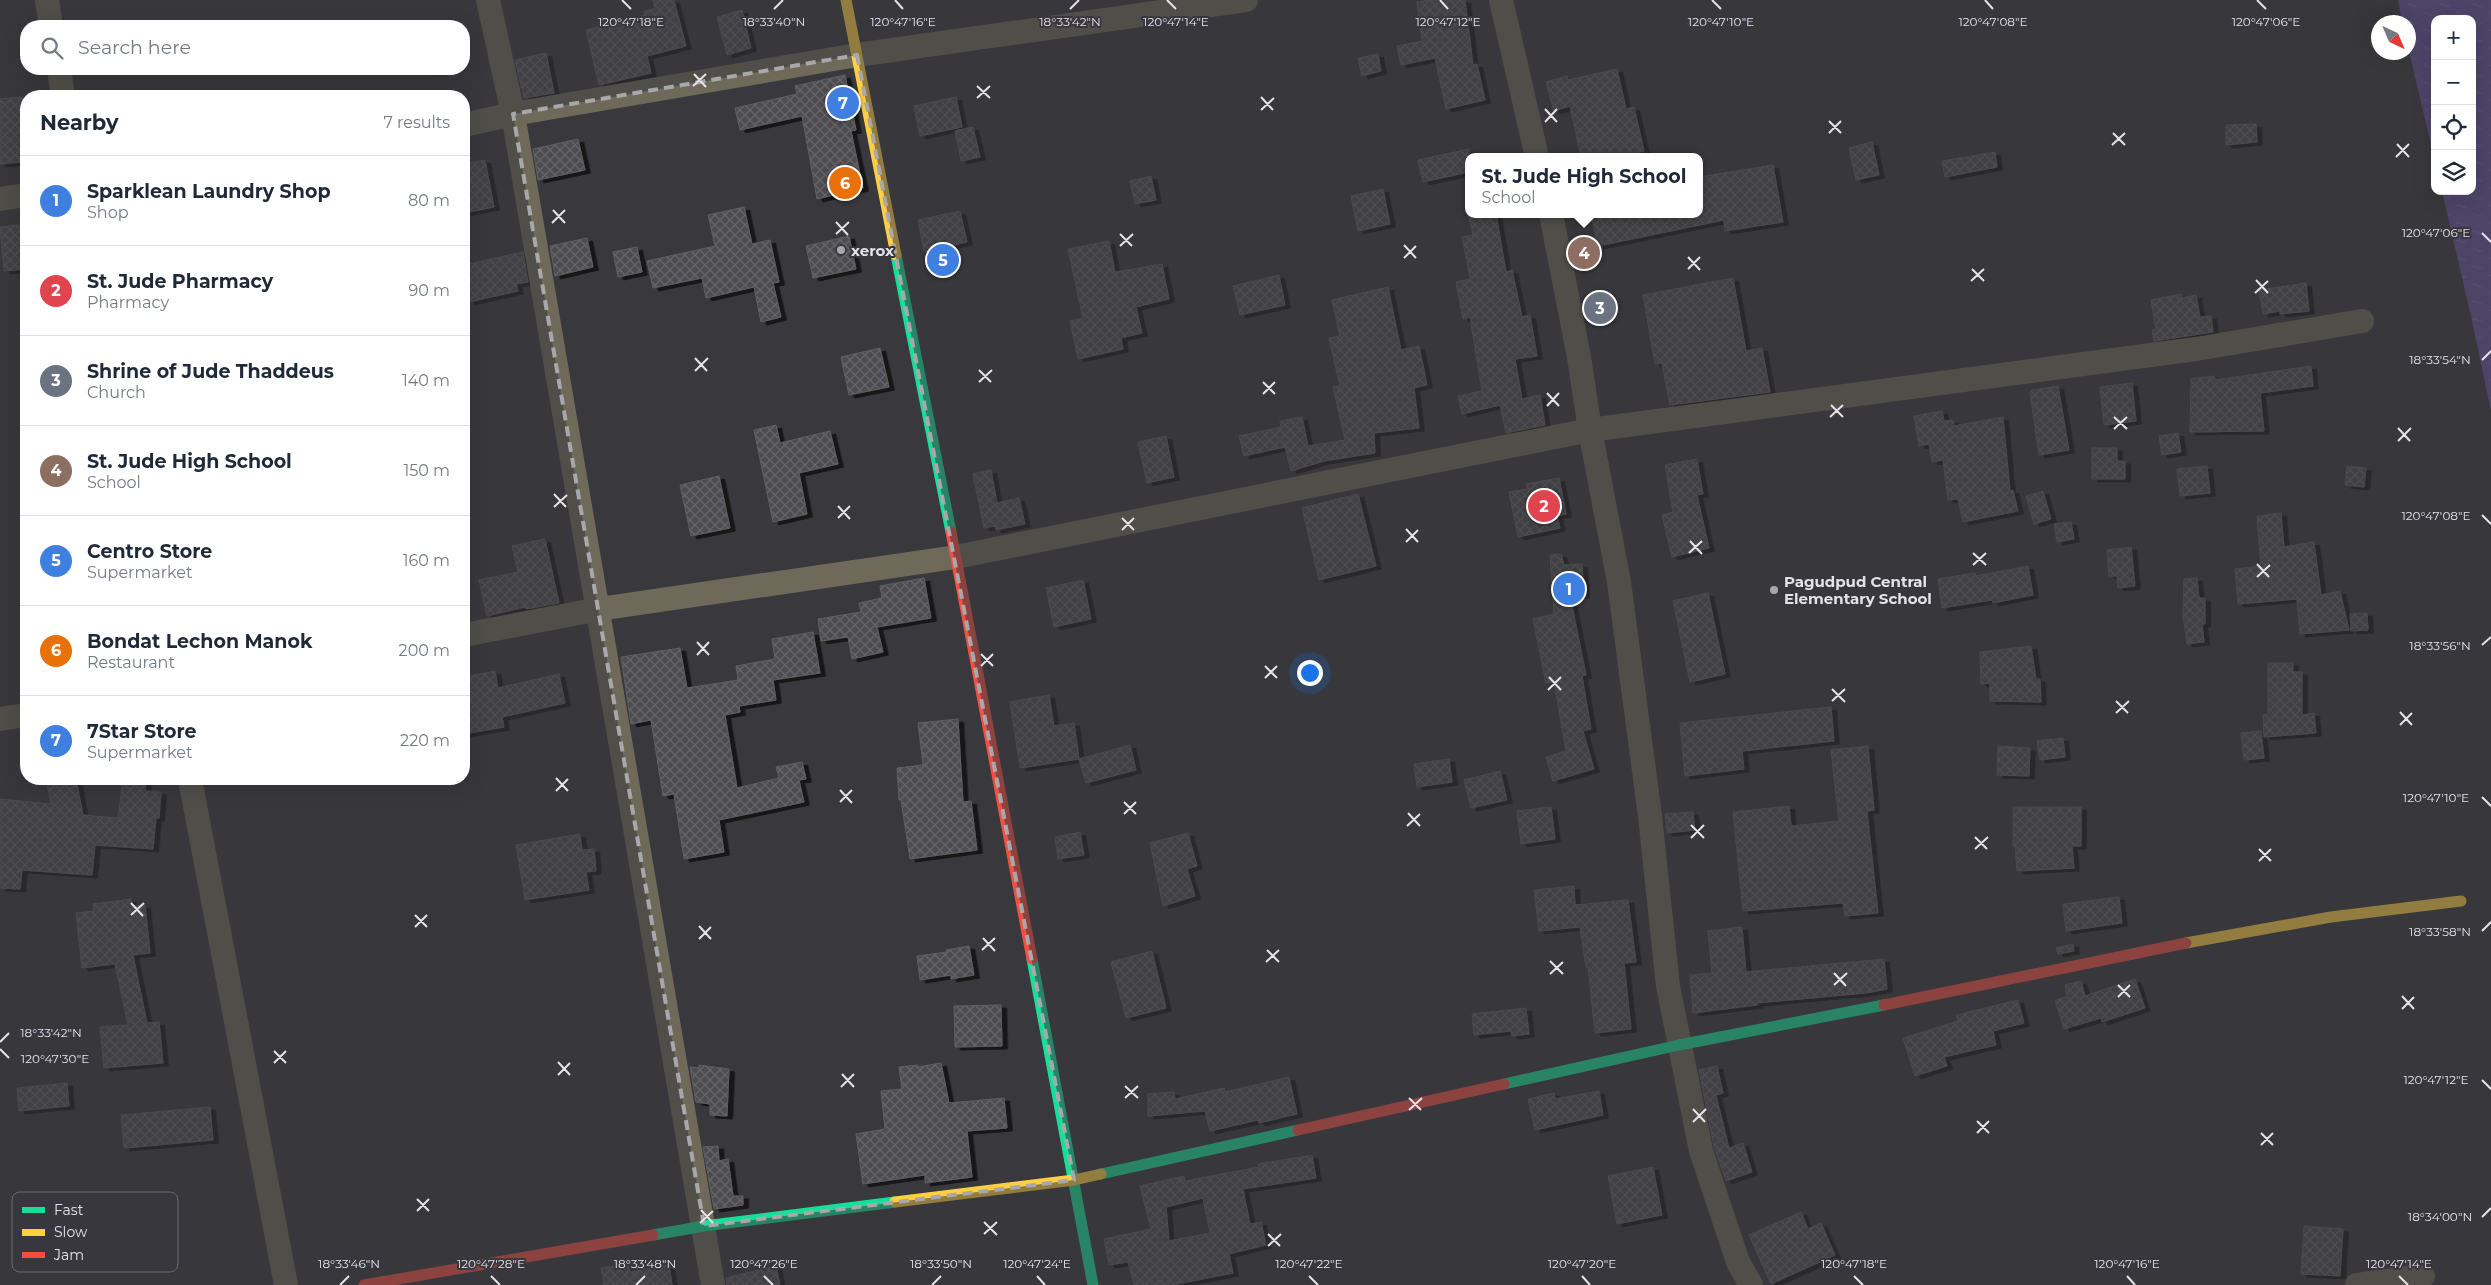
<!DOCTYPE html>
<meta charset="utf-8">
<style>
body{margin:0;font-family:Montserrat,sans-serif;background:#f2f2f3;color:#1f2937}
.controls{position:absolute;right:15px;top:15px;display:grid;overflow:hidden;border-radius:10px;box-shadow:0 5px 20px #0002}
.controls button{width:45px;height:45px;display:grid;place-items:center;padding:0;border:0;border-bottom:1px solid #e0e1e3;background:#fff;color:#1f2937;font:25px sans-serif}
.compass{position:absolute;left:2371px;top:15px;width:45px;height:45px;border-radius:50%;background:#fff;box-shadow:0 5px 20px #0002;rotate:136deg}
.you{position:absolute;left:1309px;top:672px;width:18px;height:18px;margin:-12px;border:4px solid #fff;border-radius:50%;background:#1a73e8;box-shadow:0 0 0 8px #1a73e833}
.badge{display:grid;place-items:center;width:32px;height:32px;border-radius:50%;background:#ea580c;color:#fff;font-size:16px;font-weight:700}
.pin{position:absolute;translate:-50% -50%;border:2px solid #fff;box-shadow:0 1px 5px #0006}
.popup{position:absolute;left:1465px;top:153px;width:238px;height:65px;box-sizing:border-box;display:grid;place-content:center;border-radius:10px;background:#fff;filter:drop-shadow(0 1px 4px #0005);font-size:16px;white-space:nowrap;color:#747a83}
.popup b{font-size:19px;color:#1f2937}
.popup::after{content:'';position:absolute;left:50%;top:100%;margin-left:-10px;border:10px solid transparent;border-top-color:#fff}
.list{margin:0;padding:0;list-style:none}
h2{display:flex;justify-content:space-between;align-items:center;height:65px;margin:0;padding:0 20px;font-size:21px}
h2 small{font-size:16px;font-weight:400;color:#747a83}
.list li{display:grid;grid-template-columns:32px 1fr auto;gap:15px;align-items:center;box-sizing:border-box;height:90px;padding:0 20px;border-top:1px solid #e0e1e3}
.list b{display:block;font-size:19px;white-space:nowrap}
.list p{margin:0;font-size:16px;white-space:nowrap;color:#747a83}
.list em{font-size:16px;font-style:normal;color:#747a83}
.icon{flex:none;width:28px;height:28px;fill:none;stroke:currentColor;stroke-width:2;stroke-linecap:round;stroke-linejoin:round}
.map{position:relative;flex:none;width:2491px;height:1285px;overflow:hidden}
.search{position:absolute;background:#fff;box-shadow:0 5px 20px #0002;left:20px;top:20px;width:450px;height:55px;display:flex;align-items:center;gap:12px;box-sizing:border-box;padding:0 18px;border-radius:20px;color:#747a83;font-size:19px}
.panel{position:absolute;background:#fff;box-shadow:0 5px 20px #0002;left:20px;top:90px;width:450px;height:695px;border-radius:20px}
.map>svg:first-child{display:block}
.water{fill:url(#water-ripples)}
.building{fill:url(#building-cross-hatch);stroke:#5f5f62;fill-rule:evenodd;filter:url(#shadow)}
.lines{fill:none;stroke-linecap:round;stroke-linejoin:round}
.street{stroke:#6e6959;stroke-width:24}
.fast{stroke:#16e098;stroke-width:11}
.slow{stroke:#ffcf43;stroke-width:11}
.jam{stroke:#f24e42;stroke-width:11}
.marked{fill:none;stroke:#a8a8ac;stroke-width:4;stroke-dasharray:10 6;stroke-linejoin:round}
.ticks{fill:none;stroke:#e4e3e8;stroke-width:2}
.poi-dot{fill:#a8a8ac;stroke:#38373f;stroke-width:2}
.labels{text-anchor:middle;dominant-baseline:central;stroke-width:4;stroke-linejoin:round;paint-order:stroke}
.poi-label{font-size:15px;font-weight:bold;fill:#e4e3e8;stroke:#38373f;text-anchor:start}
.key{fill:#38373f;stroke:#6c6b72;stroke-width:1}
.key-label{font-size:14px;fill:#e4e3e8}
.ticks-label{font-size:12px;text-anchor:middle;fill:#e4e3e8;stroke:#38373f;stroke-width:4;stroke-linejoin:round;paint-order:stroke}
</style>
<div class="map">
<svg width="2491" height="1285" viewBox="0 0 2491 1285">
<defs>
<pattern id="water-ripples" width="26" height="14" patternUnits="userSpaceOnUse" patternTransform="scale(1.25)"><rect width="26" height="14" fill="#66539d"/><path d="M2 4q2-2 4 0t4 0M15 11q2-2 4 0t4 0" fill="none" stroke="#7c6cab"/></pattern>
<pattern id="building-cross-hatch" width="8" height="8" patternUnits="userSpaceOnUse" patternTransform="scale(1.25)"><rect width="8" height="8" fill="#4d4d51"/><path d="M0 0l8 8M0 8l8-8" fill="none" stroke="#66666a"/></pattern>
<filter id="shadow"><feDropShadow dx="5.5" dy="3" stdDeviation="0" flood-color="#0009"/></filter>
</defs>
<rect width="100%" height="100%" fill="#39393d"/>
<path class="water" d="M2398 0H2491V411L2471 316 2442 191H2472V19H2435V162L2409 51 2408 22H2402Z"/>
<path class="building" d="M653 0H674L686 46 647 56 651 73 599 85 586 30 645 15 644 11 655 9Z
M1429 0H1465L1473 65 1477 64 1485 100 1446 109 1435 58 1401 65 1397 46 1422 41 1417 2Z
M742 10 751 48 727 55 717 17Z
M546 53 554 93 524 98 515 60Z
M1378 54 1381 71 1362 76 1358 58Z
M1617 69 1626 109 1634 107 1644 151 1616 157H1581L1570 106 1554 111 1546 82 1567 76 1568 80Z
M845 75 856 130 851 131 863 188 817 199 802 116 740 130 735 108 797 94 795 86Z
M22 97 25 128 20 129 23 162 0 164V99Z
M956 97 962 127 920 136 914 106Z
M2256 124 2257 142 2226 145V125Z
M973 127 980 157 961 161 955 131Z
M578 139 585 170 538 180 533 149Z
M1872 142 1879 175 1856 180 1849 148Z
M1469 149V172L1423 182 1418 160Z
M1995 152 1997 167 1945 177 1942 161Z
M485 160 494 207 464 213V164Z
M1773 165 1783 222 1725 231 1724 220 1598 246 1591 214H1699V177Z
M1151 176 1156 200 1135 204 1130 181Z
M1383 189 1390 224 1358 231 1351 196Z
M744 207 752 244 770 240 779 282 773 283 781 317 761 322 754 287 706 298 702 278 653 288 647 261 715 246 708 215Z
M960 211 967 242 924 252 918 220Z
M1468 214H1496L1506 272 1512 270 1522 317 1530 315 1537 356 1515 359 1522 399 1540 395 1545 425 1506 433 1500 405 1462 414 1458 396 1482 391 1470 317 1463 319 1456 282 1470 279 1462 237 1473 235Z
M26 224V269L4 271 0 227Z
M849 236 856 269 813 278 806 246Z
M587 238 593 267 555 276 550 246Z
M1109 241 1115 272 1162 264 1169 299 1136 307 1142 333 1121 338 1123 349 1078 359 1070 321 1083 318 1068 249Z
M637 247 642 272 618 277 613 252Z
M523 252 528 282 516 284 518 291 469 302 464 278V265Z
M1279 275 1285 305 1240 315 1233 286Z
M1733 278 1746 351 1762 348 1770 392 1670 405 1662 363 1655 364 1643 295Z
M2306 283 2309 311 2280 314V311L2263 314 2259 290Z
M1388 287 1401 350 1419 346 1427 385 1414 388 1419 428 1374 433 1375 453 1324 461 1291 471 1285 447 1244 456 1239 436 1281 427 1280 421 1302 417 1308 446 1345 440 1333 387 1340 386 1329 338 1340 336 1332 300Z
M2181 294 2182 298 2196 295 2200 317 2211 316 2213 332 2154 341 2152 330 2156 329 2151 300Z
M880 348 889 387 849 395 841 357Z
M2311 366 2313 386 2260 393 2264 431 2190 432 2191 379 2214 376 2215 380Z
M2132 383 2136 421 2104 425 2100 387Z
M2058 386 2069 450 2039 455 2030 393 2032 390Z
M1942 411 1944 421 1953 420 1954 426 2003 417 2010 491 2013 490 2018 511 1963 522 1958 499 1948 500 1943 460 1932 462 1929 444 1919 446 1914 416Z
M776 425 780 443 830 431 838 464 799 473 807 514 773 522 754 430Z
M2178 433 2181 452 2162 455 2159 436Z
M1166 436 1174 477 1147 483 1138 442Z
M2092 448H2117V461H2125V479H2092Z
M1697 459 1703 494 1697 495 1709 548 1672 557 1662 515 1673 512 1665 465Z
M2207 466 2210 493 2180 496 2177 469Z
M2347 466 2366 468 2364 487 2345 485Z
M991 470 997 503 1019 498 1025 524 996 530 995 526 984 528 973 474Z
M719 476 730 528 691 536 680 485Z
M1559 478 1566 514 1557 516 1560 528 1518 537 1509 492 1527 489 1526 484Z
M2043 491 2051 519 2034 524 2026 496Z
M1358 494 1376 566 1319 580 1302 508Z
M2281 513 2284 547 2314 542 2321 595 2340 591 2349 630 2300 634 2297 599 2238 604 2235 569 2261 566 2257 516Z
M2071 522 2074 539 2057 542 2054 524Z
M545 539 559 603 526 609 525 607 487 616 479 580 518 572 512 546Z
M2131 547 2135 586 2118 588 2117 576H2109L2107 550Z
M1561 554 1564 565 1582 564 1584 595 1570 596 1586 675 1582 676 1591 729 1583 731 1594 769 1553 781 1546 757 1566 751 1554 682 1546 683 1533 619 1554 614 1550 555Z
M2028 566 2033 595 1993 603 1992 600 1942 608 1938 579 1975 573 1976 576Z
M924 578 931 618 877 627 883 652 852 659 848 637 821 641 818 619 861 612 859 603 882 598 880 586Z
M2197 578 2199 598H2205V624H2202L2204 642 2187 644 2183 615 2184 579Z
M1083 580 1091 619 1054 627 1046 588Z
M1708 593 1725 674 1690 682 1673 601Z
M2367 613 2368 630 2351 631 2350 614Z
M813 632 820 673 773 680 776 700 739 706 740 712 725 715 737 788 779 778 776 767 802 762 806 779 799 780 804 802 719 820 724 852 684 859 674 794 663 796 651 720 631 724 621 657 680 648 687 688 738 680 736 666 775 659 772 639Z
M2031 646 2036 679H2040L2041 702 1990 701V683L1981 684 1980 652Z
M2268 663H2293V672H2302V715L2314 713 2316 733 2264 737 2263 715 2268 714Z
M495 671 498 688 559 674 565 703 502 717 504 727 464 734V677Z
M1049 695 1054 726 1074 723 1079 759 1020 768 1010 702Z
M1831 707 1834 741 1742 751 1744 769 1685 776 1680 723Z
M958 719 963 802 971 801 977 850 910 859 901 800H899L897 768 923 765 918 723Z
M2261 731 2264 758 2244 760 2241 733Z
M2063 738 2065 757 2040 760 2037 741Z
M1130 745 1136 770 1086 783 1079 759Z
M1868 746 1874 810 1867 811 1878 913 1845 916 1843 903 1743 911 1733 812 1789 806 1791 826 1839 821 1831 750Z
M1998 746 2030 748 2029 776 1997 775Z
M1449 759 1452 782 1417 787 1414 764Z
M1500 771 1507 800 1471 808 1464 780Z
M46 779H76L83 815 118 818 123 779H146L145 791 161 792 159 818H156L153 849 95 845 92 875 22 870 20 889 0 888V799L51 804Z
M1551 807 1555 839 1521 844 1517 811Z
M2013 807H2081V846H2072L2074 868 2017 871 2015 846H2013Z
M1693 812 1695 830 1667 833 1665 814Z
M1080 832 1084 855 1058 859 1055 837Z
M1188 833 1197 866 1187 869 1195 896 1163 906 1150 843Z
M580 834 582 850 594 849 596 871 586 872 589 890 525 900 516 845Z
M1574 886 1575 905 1628 900 1636 962 1624 963 1631 1029 1595 1033 1588 967H1586L1580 927 1539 931 1534 890Z
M2119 897 2122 923 2066 931 2063 904Z
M131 899 132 906 145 905 150 953 133 955 147 1023 159 1022 163 1063 104 1068 100 1027 128 1025 115 964 82 968 76 913 94 911 93 904Z
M1742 927 1746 972 1884 959 1887 989 1866 993 1757 1003V1005L1693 1013 1690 975 1712 973 1708 931Z
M2073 944 2074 951 2058 954 2056 948Z
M969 946 974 975 951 979V975L920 980 917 956 947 952 946 950Z
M1152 951 1166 1008 1126 1018 1111 962Z
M2135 979 2145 1008 2102 1022 2101 1018 2064 1029 2055 1000 2067 997 2065 985 2081 981 2085 996Z
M2018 1000 2024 1023 1993 1031 1996 1045 1944 1057 1947 1066 1915 1076 1903 1038 1958 1021 1956 1015Z
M1001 1005 1002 1046 955 1047 954 1006Z
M1526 1008 1529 1034 1512 1036 1511 1031 1474 1035 1472 1014Z
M941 1063 949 1103 1004 1098 1007 1128 967 1131 972 1177 925 1183V1175L863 1184 856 1134 885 1129 881 1091 902 1089 899 1067 918 1065V1067Z
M699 1065 729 1069 727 1116 710 1115V1104L696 1102 690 1067 699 1068Z
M1717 1066 1723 1093 1716 1095 1729 1148 1743 1143 1752 1172 1726 1181 1714 1147 1699 1070Z
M1289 1077 1297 1114 1259 1123 1258 1120 1210 1131 1205 1111 1148 1116V1094L1174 1092 1175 1099 1224 1088 1225 1092Z
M67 1083 69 1106 19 1111 17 1088Z
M1599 1091 1603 1115 1535 1130 1528 1099 1554 1093 1555 1099Z
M210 1107 213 1140 124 1148 121 1115Z
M718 1146 719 1161 728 1159 733 1196H743V1205L714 1209 703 1147Z
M1312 1155 1316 1178 1243 1189 1250 1224 1261 1222 1266 1245 1229 1254 1233 1273 1172 1285H1134L1128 1262 1109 1265 1104 1239 1151 1229 1140 1186 1184 1176 1185 1181 1259 1167 1258 1164ZM1203 1198 1210 1233 1169 1241 1166 1207Z
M1653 1167 1662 1215 1617 1224 1608 1176Z
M1801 1212 1808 1229 1821 1223 1835 1255 1771 1284 1749 1235Z
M2304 1226 2343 1229 2340 1276 2301 1274Z
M628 1264 630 1272 669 1265 672 1285H604L601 1268Z
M776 1266 780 1285H727L726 1278Z"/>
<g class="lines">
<path class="street" d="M47 0 51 26
M488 0 513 114 713 1285
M1501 0 1537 157
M59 69 63 96
M464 125 513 114 857 55 1246 0
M0 199 26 195
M1551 214 1579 357 1590 430 1619 582 1650 816 1668 986 1701 1151 1738 1262 1751 1285
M464 635 599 609 956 557 1590 430 2196 349 2362 321
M0 719 26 715
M190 779 286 1285
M2357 1285 2423 1276"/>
<path class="fast" d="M896 255 951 532
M1032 959 1093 1285
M1504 1084 1679 1045 1884 1005
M1101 1174 1298 1130
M653 1235 704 1226 895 1202"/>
<path class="slow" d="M846 0 896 255
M2186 943 2331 917 2461 901
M895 1202 1074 1180 1101 1174"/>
<path class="jam" d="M951 532 1032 959
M1884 1005 2186 943
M1298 1130 1504 1084
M364 1285 653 1235"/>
</g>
<path d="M0 0H2491V1285H0ZM857 55 1074 1180 704 1226 513 114Z" fill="#39393d" fill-opacity=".55" fill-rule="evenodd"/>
<path class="marked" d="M857 55 1074 1180 704 1226 513 114Z"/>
<path class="ticks" d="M622 0 631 9M895 0 903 9M1167 0 1176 9M1440 0 1448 9M1712 0 1721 9M1985 0 1993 9M2257 0 2266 9M774 9 783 0M1070 9 1079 0M694 74 706 87M693 86 706 74M977 86 990 98M1261 97 1273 110M977 98 990 86M1545 109 1557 122M1261 110 1274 98M1829 121 1841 133M1545 122 1557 109M1829 133 1841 121M2113 133 2125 145M2397 144 2409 157M2112 145 2125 133M2396 157 2409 144M553 210 565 223M836 222 848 235M552 223 565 210M2482 233 2491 242M836 234 849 222M1120 234 1132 246M1404 245 1416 258M1120 246 1133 234M1688 257 1700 270M1404 258 1416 246M1688 269 1700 257M1972 269 1984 281M2256 280 2268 293M1971 281 1984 269M2255 293 2268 281M695 358 707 371M2482 360 2491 351M979 370 991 382M695 371 708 358M979 382 992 370M1263 382 1275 394M1547 393 1559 406M1263 394 1275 382M1831 405 1843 417M1547 406 1559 393M1830 417 1843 405M2114 417 2127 429M2398 428 2410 441M2114 429 2127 417M2398 441 2411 428M554 494 566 507M838 506 850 519M554 507 567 495M2482 515 2491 524M838 518 850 506M1122 518 1134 530M1406 529 1418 542M1122 530 1134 518M1690 541 1702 554M1406 542 1418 530M1689 553 1702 541M1973 553 1986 565M2257 564 2269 577M1973 565 1986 553M2257 577 2270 565M697 642 709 655M2482 645 2491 637M981 654 993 666M697 655 709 642M981 666 993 654M1265 666 1277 678M1549 677 1561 690M1265 678 1277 666M1832 689 1845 702M1548 690 1561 677M1832 701 1845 689M2116 701 2128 713M2400 712 2412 725M2116 713 2129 701M2400 725 2412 713M556 778 568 791M840 790 852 803M556 791 568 779M2482 797 2491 806M840 802 852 790M1124 802 1136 814M1408 813 1420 826M1124 814 1136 802M1691 825 1704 838M1407 826 1420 814M1975 837 1987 849M1691 838 1704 825M1975 849 1988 837M2259 849 2271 861M2259 861 2271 849M131 903 143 916M131 915 144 903M415 915 427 927M699 926 711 939M415 927 427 915M2482 931 2491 922M983 938 995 951M699 939 711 927M982 950 995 938M1267 950 1279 962M1550 961 1563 974M1266 962 1279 950M1834 973 1846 986M1550 974 1563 962M1834 985 1847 973M2118 985 2130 997M2402 996 2414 1009M2118 997 2130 985M2402 1009 2414 997M0 1042 9 1033M0 1049 9 1058M274 1051 286 1063M558 1062 570 1075M274 1063 286 1051M842 1074 854 1087M558 1075 570 1063M2482 1080 2491 1089M1125 1086 1138 1098M841 1087 854 1074M1125 1098 1138 1086M1409 1098 1421 1110M1693 1109 1705 1122M1409 1110 1422 1098M1977 1121 1989 1133M1693 1122 1706 1109M1977 1133 1989 1121M2261 1133 2273 1145M2261 1145 2273 1133M417 1199 429 1211M701 1210 713 1223M417 1211 429 1199M2482 1217 2491 1208M984 1222 997 1235M700 1223 713 1211M984 1234 997 1222M1268 1234 1280 1246M1268 1246 1281 1234M491 1276 500 1285M764 1276 773 1285M1037 1276 1045 1285M1309 1276 1318 1285M1582 1276 1590 1285M1854 1276 1863 1285M2127 1276 2135 1285M2399 1276 2408 1285M340 1285 349 1276M636 1285 645 1276M932 1285 941 1276"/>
<g class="poi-dot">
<circle cx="841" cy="250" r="5"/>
<circle cx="1774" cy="590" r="5"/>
</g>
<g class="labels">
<g class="poi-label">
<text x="851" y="250">xerox</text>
<text x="1784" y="581">Pagudpud Central<tspan x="1784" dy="17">Elementary School</tspan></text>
</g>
</g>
<rect x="12" y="1192" width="166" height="80" rx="8" class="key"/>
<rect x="22" y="1207" width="23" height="6" fill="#16e098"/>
<rect x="22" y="1229" width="23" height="7" fill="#ffcf43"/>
<rect x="22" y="1252" width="23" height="6" fill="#f24e42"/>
<g class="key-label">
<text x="54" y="1215">Fast</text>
<text x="54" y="1237">Slow</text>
<text x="54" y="1260">Jam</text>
</g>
<g class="ticks-label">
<text x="774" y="26">18°33'40"N</text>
<text x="1070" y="26">18°33'42"N</text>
<text x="631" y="26">120°47'18"E</text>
<text x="903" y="26">120°47'16"E</text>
<text x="1176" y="26">120°47'14"E</text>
<text x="1448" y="26">120°47'12"E</text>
<text x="1721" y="26">120°47'10"E</text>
<text x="1993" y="26">120°47'08"E</text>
<text x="2266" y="26">120°47'06"E</text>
<text x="2436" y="237">120°47'06"E</text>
<text x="2440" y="364">18°33'54"N</text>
<text x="2436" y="520">120°47'08"E</text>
<text x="2440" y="650">18°33'56"N</text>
<text x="2436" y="802">120°47'10"E</text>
<text x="2440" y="936">18°33'58"N</text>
<text x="51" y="1037">18°33'42"N</text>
<text x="55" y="1063">120°47'30"E</text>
<text x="2436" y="1084">120°47'12"E</text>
<text x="2440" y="1221">18°34'00"N</text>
<text x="491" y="1268">120°47'28"E</text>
<text x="764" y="1268">120°47'26"E</text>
<text x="1037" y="1268">120°47'24"E</text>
<text x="1309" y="1268">120°47'22"E</text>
<text x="1582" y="1268">120°47'20"E</text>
<text x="1854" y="1268">120°47'18"E</text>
<text x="2127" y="1268">120°47'16"E</text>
<text x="2399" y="1268">120°47'14"E</text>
<text x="349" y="1268">18°33'46"N</text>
<text x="645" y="1268">18°33'48"N</text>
<text x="941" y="1268">18°33'50"N</text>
</g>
</svg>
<div class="controls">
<button>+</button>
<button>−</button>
<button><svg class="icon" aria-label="locate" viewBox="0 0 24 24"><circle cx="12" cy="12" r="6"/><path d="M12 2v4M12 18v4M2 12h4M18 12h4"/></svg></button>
<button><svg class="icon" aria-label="layers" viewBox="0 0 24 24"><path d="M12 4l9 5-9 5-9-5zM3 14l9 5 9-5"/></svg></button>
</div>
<svg class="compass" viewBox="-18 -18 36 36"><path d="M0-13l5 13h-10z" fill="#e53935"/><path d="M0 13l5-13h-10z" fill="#747a83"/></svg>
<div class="you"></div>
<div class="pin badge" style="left:1569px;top:589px;background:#3f7fe0">1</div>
<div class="pin badge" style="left:1544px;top:506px;background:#e0444e">2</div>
<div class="pin badge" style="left:1600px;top:308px;background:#6b7280">3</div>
<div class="pin badge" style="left:1584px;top:253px;background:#8d6e63">4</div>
<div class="popup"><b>St. Jude High School</b>School</div>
<div class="pin badge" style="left:943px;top:260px;background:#3f7fe0">5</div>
<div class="pin badge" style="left:845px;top:183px;background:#e8710a">6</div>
<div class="pin badge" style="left:843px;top:103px;background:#3f7fe0">7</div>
<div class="search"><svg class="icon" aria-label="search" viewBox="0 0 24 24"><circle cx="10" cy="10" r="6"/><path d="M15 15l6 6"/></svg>Search here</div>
<section class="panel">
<h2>Nearby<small>7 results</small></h2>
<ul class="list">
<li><span class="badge" style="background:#3f7fe0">1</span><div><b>Sparklean Laundry Shop</b><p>Shop</p></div><em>80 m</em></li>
<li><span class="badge" style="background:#e0444e">2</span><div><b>St. Jude Pharmacy</b><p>Pharmacy</p></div><em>90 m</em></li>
<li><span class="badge" style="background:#6b7280">3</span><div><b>Shrine of Jude Thaddeus</b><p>Church</p></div><em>140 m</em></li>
<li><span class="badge" style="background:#8d6e63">4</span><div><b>St. Jude High School</b><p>School</p></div><em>150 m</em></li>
<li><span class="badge" style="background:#3f7fe0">5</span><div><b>Centro Store</b><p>Supermarket</p></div><em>160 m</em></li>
<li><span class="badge" style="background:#e8710a">6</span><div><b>Bondat Lechon Manok</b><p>Restaurant</p></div><em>200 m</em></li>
<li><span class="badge" style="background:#3f7fe0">7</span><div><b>7Star Store</b><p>Supermarket</p></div><em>220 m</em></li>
</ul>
</section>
</div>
